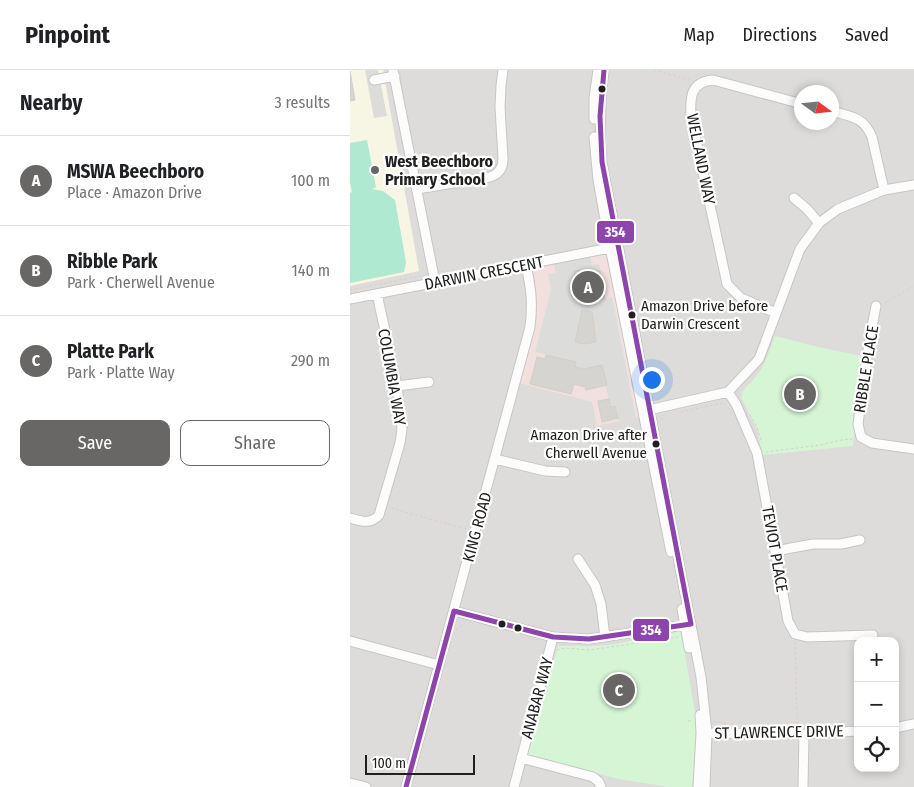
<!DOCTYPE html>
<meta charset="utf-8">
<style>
body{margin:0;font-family:"Fira Sans Condensed",sans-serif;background:#f6f6f6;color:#202124}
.controls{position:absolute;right:15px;bottom:15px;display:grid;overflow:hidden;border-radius:10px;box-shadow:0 2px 8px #0003}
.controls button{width:45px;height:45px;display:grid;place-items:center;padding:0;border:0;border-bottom:1px solid #e0e0e0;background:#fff;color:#202124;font:25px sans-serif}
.compass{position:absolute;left:444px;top:15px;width:45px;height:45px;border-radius:50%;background:#fff;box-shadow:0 2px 8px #0003;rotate:105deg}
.scale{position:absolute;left:15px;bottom:12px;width:110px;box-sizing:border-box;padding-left:5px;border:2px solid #202020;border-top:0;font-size:14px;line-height:18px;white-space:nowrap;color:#202020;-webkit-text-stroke:4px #fff;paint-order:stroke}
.you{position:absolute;left:301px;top:309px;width:18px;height:18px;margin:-12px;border:4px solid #fff;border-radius:50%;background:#1a73e8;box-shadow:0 0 0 8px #1a73e833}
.badge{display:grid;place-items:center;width:32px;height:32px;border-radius:50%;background:#686766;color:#fff;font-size:16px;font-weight:700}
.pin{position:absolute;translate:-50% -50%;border:2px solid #fff;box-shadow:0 1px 5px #0006}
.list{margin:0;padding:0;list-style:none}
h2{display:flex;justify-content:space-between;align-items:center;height:65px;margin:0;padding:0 20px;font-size:21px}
h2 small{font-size:16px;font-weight:400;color:#757577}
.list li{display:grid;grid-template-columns:32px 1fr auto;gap:15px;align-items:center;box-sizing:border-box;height:90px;padding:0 20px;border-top:1px solid #e0e0e0}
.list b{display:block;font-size:19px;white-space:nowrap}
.list p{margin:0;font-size:16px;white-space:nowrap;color:#757577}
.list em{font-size:16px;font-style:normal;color:#757577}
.actions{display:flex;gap:10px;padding:15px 20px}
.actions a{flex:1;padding:11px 0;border:1px solid #686766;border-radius:10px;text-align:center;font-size:18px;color:#686766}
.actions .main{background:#686766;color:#fff}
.icon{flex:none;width:28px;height:28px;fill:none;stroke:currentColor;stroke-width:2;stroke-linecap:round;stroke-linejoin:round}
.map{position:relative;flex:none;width:564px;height:717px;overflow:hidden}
header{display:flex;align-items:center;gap:30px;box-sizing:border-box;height:70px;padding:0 25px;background:#fff;border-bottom:1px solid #e0e0e0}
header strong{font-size:24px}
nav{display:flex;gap:28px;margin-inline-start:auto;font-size:18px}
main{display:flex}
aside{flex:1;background:#fff}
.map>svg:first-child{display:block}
.residential{fill:#dddcda;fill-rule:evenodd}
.commercial{fill:#f1e0dd}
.education{fill:#f7f6e4}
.religious{fill:#dcdcda;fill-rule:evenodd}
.park{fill:#d5f5d5}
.pitch{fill:#b0e9d1}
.building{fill:#d6d4d1;stroke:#d2cec9}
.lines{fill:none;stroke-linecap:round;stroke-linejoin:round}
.minor-casing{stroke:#c7c6c4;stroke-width:11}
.path{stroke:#dccdca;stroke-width:1;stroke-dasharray:2.5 2.5;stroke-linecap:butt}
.minor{stroke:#fcfcfc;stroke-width:9}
.bus-1-casing{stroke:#fff;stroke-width:9}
.bus-1{stroke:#8e44ad;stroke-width:5}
.bus-dot{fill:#202020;stroke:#fff;stroke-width:2}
.poi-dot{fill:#686766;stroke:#fff;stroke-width:2}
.labels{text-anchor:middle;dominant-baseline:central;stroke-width:4.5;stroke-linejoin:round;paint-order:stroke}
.bus-label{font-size:15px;fill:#202020;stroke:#fff;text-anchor:start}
.street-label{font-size:16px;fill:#202020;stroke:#fff}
.poi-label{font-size:16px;font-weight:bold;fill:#202020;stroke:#fff;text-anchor:start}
.line-badge{stroke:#fff;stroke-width:2}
.badge-label{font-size:14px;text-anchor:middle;font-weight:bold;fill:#fff}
</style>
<header>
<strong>Pinpoint</strong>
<nav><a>Map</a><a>Directions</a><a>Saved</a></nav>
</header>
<main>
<aside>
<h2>Nearby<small>3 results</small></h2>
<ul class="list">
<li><span class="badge">A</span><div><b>MSWA Beechboro</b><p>Place · Amazon Drive</p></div><em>100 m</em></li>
<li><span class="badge">B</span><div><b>Ribble Park</b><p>Park · Cherwell Avenue</p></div><em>140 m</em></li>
<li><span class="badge">C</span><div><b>Platte Park</b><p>Park · Platte Way</p></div><em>290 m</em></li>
</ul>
<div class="actions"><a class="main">Save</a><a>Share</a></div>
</aside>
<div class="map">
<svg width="564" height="717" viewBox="0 0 564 717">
<rect width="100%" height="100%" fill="#eeece8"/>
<path class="residential" d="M0 0H564V717H0ZM452 22H482V52H452ZM508 571H545V698H508Z"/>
<path class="commercial" d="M260 177 294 346 247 356 242 332 166 312 180 257 176 195Z"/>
<path class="education" d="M0 0H33L69 201 0 216Z"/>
<path class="religious" d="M15 0H28L37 46 24 48Z
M239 182 242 195 249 194 250 201 232 205 231 200 224 201 225 206 222 207 226 227 241 232 262 227 286 348 268 351 265 336 260 337 252 295 234 299 225 297V292L185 282 201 220 198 204 206 203 203 189ZM232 240 242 242 246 272 234 274 225 271Z"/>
<path class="park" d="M425 266 468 277 512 286 503 376 412 385 408 362 391 327C394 316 401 314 407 305 416 294 420 279 425 266Z
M331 561 345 642 347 679 342 717H319L268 709 178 685 208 576H242L259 575Z"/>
<path class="pitch" d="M17 70 26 117 22 119 33 121 45 130 56 192 54 202 0 213V123L2 122 0 113V73Z"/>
<path class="building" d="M0 1 5 30 0 31Z
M231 200 232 205 250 201 255 229 241 232 226 227 222 207 225 206 224 201Z
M232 240 242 242 246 272 234 274 225 272Z
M196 285 226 292 225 297 234 299 252 295 257 315 236 320 235 317 224 314 221 324 180 314 187 287 195 289Z
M259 329 260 337 265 336 268 348 252 352 248 331Z"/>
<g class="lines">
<g class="minor-casing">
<path id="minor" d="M43 0 85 212
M254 0C250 32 249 59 252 92L351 607 357 663 355 717
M24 10 45 6
M482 41C501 47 513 46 522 67L534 120
M244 49V28L248 0
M244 67 248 110 260 177 321 482
M67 119 140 107C149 104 153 98 153 89L150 37 151 16 153 0
M444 128 457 139 469 153
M0 229 265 177
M526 236 519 272 508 354 511 367 522 373 564 379
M426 243 391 228 377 214 341 47C340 28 340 12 363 10L452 34
M47 316 79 312
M378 322 386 334 407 383 438 551 445 564 457 567 523 565
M294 341 378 322 409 289 450 179 469 153 488 139 534 120 564 115
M145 389 195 401 215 402
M0 448C11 451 20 455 29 445L50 373 52 359 47 316 27 224
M425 481 463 474H491L510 470
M228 489 245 515 251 534 255 567
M332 539 339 578
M104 541 203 567 239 569 341 554
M0 571 89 595
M545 658 564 654
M353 663 454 664 508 661
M171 688 243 707 249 712 251 717
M0 713 16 717
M56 717 180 257C183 233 181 218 176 195
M164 717 203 567
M348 717 351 663 350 645
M453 717 454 664"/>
</g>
<path class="path" d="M304 0 340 10
M92 202 107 199
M0 220 75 205
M535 233 564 216
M331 342 372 333 376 334
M400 345 407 357 412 373
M311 350 317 344
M416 382 471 375 491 370 503 369
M41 438 116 459
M106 560 115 553
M445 572 447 655
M207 580 215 578 240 580 328 567
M338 651H343
M364 652H371L377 654
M451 655H462"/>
<use href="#minor" class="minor"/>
<g class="bus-1-casing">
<path id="bus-1" d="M104 541 203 567 239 569 341 554 252 92 250 46 254 0
M56 717 104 541"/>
</g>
<use href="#bus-1" class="bus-1"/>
</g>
<g class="bus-dot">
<circle cx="252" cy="19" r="4.5"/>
<circle cx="282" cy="245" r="4.5"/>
<circle cx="306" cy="374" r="4.5"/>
<circle cx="152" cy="554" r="4.5"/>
<circle cx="168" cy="558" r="4.5"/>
</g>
<circle class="poi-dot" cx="25" cy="100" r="5"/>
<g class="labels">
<g class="bus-label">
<text x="291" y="236">Amazon Drive before<tspan x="291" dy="18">Darwin Crescent</tspan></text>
<text x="297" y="365" text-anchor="end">Amazon Drive after<tspan x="297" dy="18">Cherwell Avenue</tspan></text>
</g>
<g class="street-label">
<text transform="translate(351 89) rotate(79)">WELLAND WAY</text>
<text transform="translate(134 203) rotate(-11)">DARWIN CRESCENT</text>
<text transform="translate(516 299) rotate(-81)">RIBBLE PLACE</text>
<text transform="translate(42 307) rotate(80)">COLUMBIA WAY</text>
<text transform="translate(127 457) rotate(-75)">KING ROAD</text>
<text transform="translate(425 479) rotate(80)">TEVIOT PLACE</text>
<text transform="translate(187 628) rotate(-75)">ANABAR WAY</text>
<text transform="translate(429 662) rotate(-1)">ST LAWRENCE DRIVE</text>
</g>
<g class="poi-label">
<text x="35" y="91">West Beechboro<tspan x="35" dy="18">Primary School</tspan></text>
</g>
</g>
<g class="line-badge">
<rect x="246" y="150" width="39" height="24" rx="5" fill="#8e44ad"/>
<rect x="282" y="548" width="38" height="24" rx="5" fill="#8e44ad"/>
</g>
<g class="badge-label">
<text x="265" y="167">354</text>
<text x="301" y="565">354</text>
</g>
</svg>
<div class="controls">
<button>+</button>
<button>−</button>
<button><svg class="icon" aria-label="locate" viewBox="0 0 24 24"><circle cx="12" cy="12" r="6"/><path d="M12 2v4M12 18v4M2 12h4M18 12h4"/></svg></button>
</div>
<svg class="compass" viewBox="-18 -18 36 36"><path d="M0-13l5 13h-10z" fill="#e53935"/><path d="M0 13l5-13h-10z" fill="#757577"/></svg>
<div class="scale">100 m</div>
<div class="you"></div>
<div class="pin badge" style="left:238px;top:217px">A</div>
<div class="pin badge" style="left:450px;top:324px">B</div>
<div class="pin badge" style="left:269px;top:620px">C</div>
</div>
</main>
